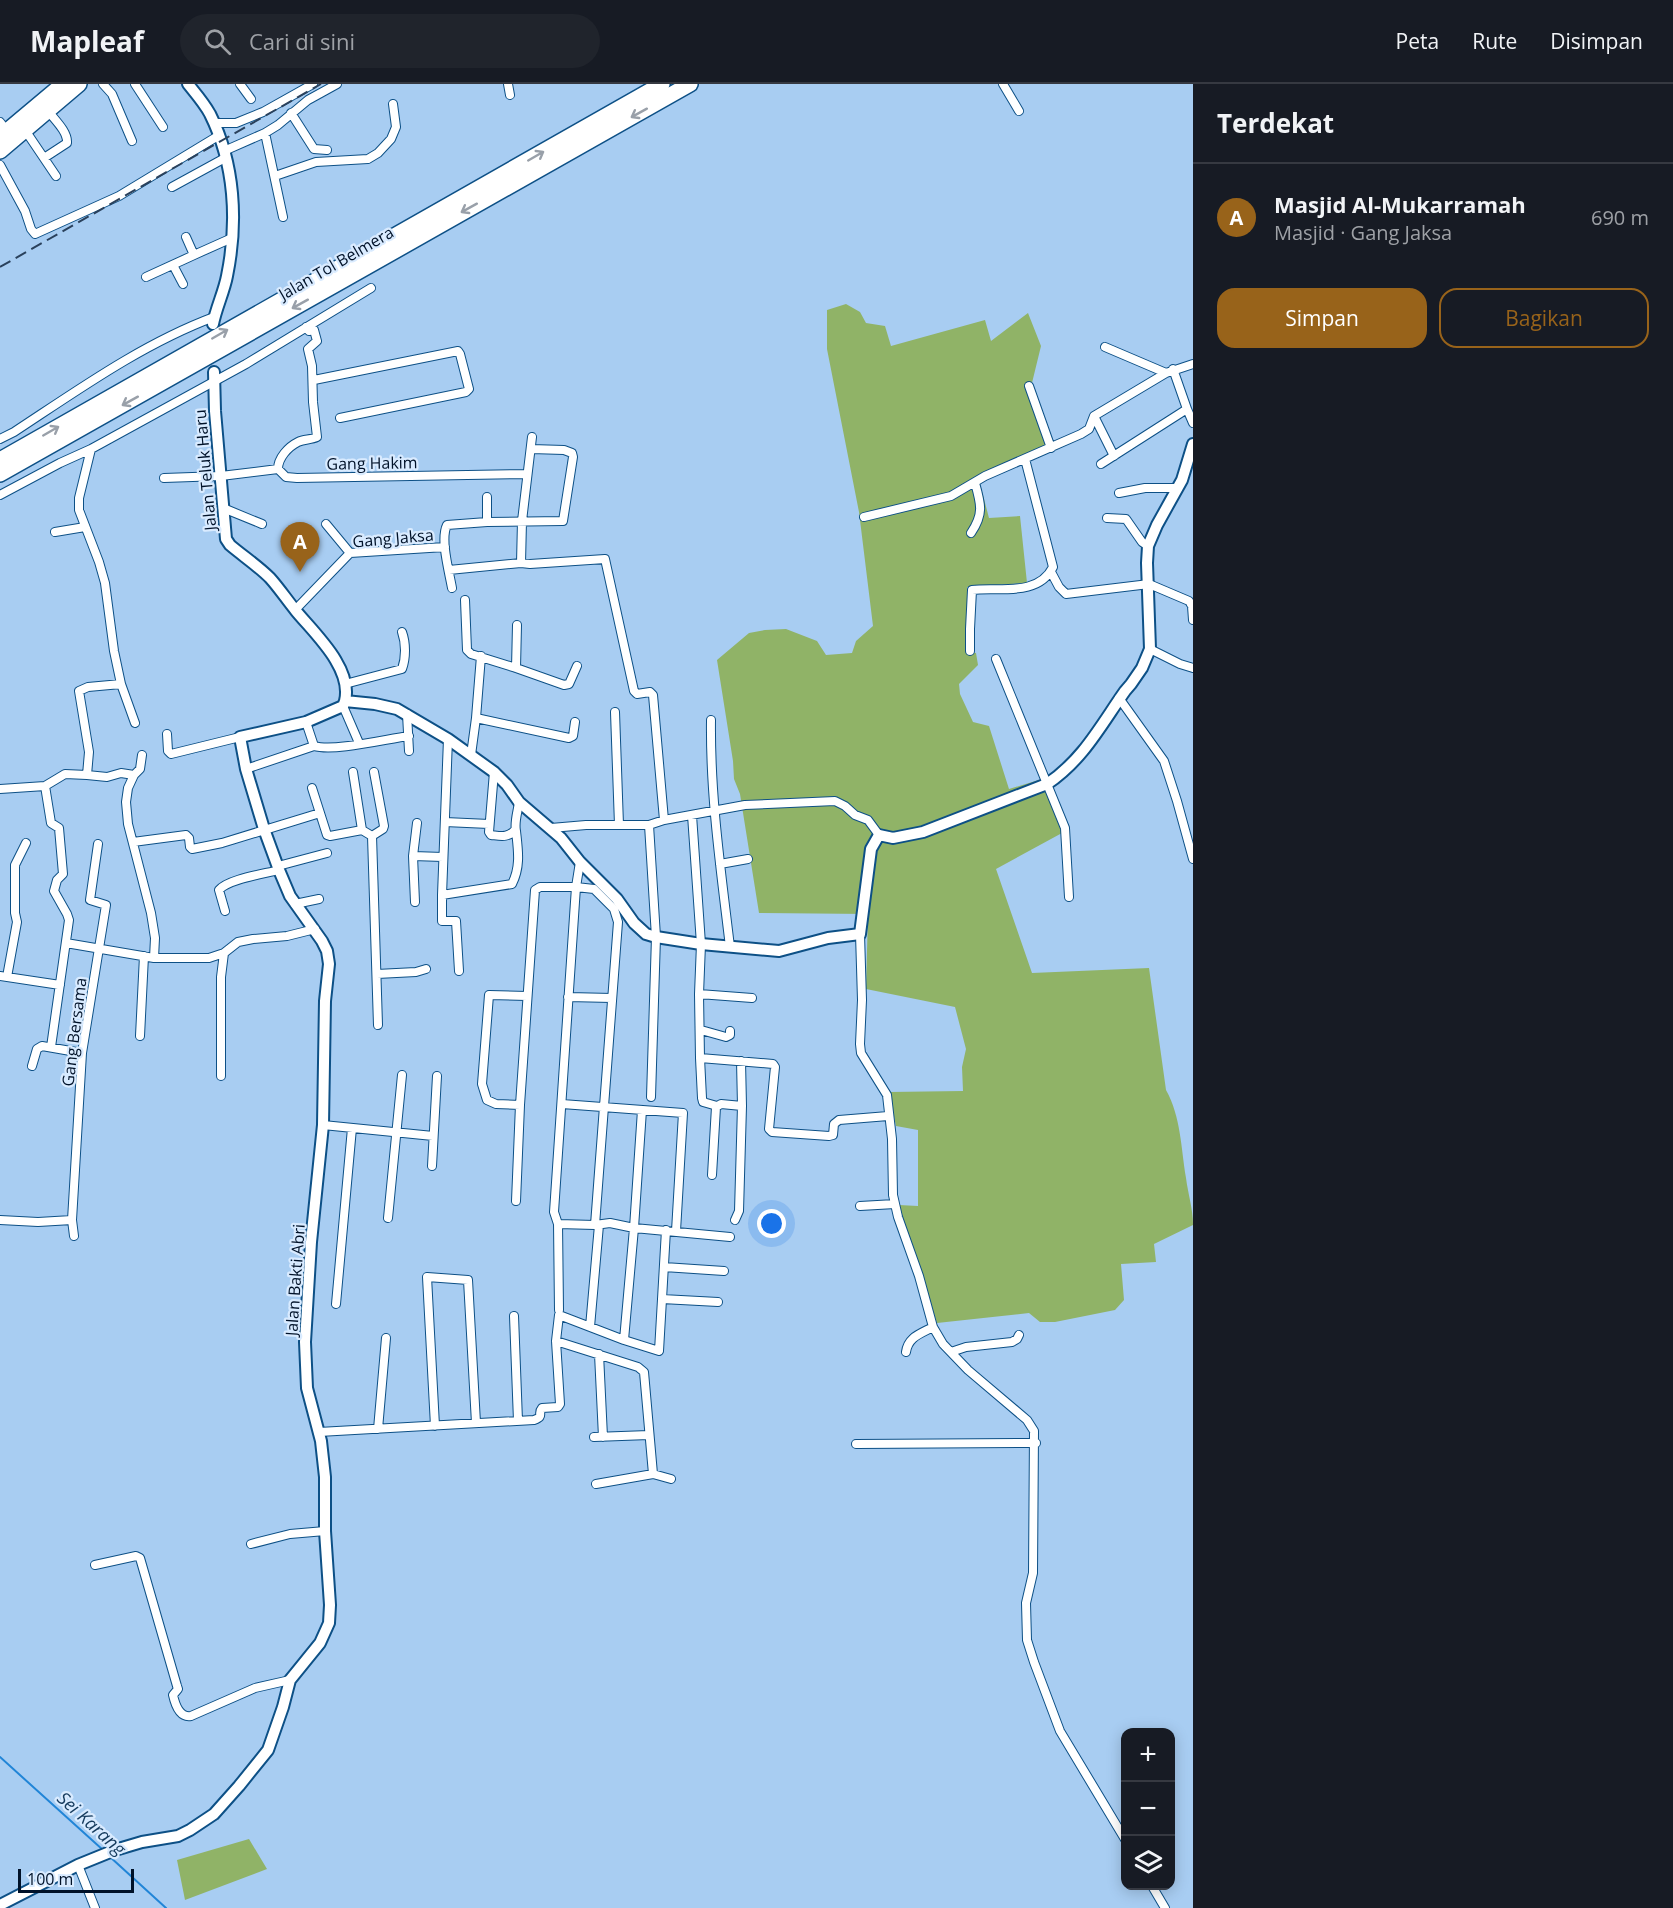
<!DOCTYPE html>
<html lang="id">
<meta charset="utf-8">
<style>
body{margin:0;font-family:"Open Sans",sans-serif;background:#20242c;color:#f1f3f6}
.controls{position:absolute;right:18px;bottom:18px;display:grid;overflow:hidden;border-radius:12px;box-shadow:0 3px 15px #0003}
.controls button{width:54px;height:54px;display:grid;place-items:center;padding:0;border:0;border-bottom:2px solid #363941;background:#171b24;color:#f1f3f6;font:30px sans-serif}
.scale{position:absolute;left:18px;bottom:15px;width:116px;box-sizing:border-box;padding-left:6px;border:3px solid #001229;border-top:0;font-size:16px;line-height:21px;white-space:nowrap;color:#001229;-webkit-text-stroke:4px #d9ebff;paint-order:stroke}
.you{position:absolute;left:772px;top:1140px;width:21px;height:21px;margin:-15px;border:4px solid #fff;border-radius:50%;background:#1a73e8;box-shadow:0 0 0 9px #1a73e833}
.badge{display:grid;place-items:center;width:39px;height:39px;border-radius:50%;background:#98631a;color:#fff;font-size:20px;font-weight:700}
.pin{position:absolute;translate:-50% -50px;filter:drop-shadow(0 2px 3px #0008)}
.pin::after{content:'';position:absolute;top:32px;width:21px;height:18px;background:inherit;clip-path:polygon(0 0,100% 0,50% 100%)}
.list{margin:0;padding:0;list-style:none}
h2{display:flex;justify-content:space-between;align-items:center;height:78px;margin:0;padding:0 24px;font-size:26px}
h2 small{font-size:20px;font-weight:400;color:#9ea1a6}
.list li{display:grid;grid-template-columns:39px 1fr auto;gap:18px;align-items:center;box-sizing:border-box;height:108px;padding:0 24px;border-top:2px solid #363941}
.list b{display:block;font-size:22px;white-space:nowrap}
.list p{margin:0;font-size:20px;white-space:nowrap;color:#9ea1a6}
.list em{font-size:20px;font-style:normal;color:#9ea1a6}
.actions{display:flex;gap:12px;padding:18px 24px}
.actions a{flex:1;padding:14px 0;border:2px solid #98631a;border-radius:18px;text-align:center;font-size:21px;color:#98631a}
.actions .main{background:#98631a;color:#fff}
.icon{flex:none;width:33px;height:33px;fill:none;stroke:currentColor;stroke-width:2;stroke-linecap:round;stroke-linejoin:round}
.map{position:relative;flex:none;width:1193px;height:1824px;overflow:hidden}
header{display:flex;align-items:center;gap:36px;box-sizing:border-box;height:84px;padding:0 30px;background:#171b24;border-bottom:2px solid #363941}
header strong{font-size:28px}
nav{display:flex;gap:33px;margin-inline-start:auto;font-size:21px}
.search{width:420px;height:54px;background:#20242c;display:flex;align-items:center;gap:15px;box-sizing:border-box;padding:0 21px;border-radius:33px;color:#9ea1a6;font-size:22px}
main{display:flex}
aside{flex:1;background:#171b24}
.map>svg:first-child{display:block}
.green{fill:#90b367}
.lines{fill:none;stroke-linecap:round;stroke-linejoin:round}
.stream{stroke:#2185d7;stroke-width:2}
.street-casing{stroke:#0d5086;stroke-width:10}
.secondary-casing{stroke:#0d5086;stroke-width:14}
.highway-casing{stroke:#0d5086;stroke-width:18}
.street{stroke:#fff;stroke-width:8}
.secondary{stroke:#fff;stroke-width:10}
.highway{stroke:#fff;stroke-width:15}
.rail{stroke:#2a415c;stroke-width:2;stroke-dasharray:12 6;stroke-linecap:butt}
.oneway{stroke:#99a0a9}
.labels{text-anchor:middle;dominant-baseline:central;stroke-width:4.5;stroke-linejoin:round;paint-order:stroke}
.street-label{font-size:16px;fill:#001229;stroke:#d9ebff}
.water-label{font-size:18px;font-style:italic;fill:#163b5d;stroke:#d9ebff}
</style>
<header>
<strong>Mapleaf</strong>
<div class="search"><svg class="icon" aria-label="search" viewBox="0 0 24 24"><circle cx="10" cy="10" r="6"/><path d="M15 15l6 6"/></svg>Cari di sini</div>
<nav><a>Peta</a><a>Rute</a><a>Disimpan</a></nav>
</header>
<main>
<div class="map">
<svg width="1193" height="1824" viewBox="0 0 1193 1824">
<rect width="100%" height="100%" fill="#a8cdf2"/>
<path class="green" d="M846 220 860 228 866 239 885 242 891 262 985 236 991 257 1028 229 1041 262 1031 303 1046 363 979 396 989 434 1020 432 1027 499 967 503 969 568 976 569 978 581 959 600 960 610 973 638 989 642 1009 705 1042 695 1062 749 996 785 1032 889 1149 884 1166 1006C1181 1033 1181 1064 1186 1094 1188 1110 1193 1125 1193 1141L1154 1160 1156 1178 1121 1180 1124 1216 1115 1226 1055 1238H1040L1029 1229 937 1239 899 1121 918 1122V1046L896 1042 889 1008 963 1007 962 983 966 965 955 923 866 905 868 830 759 829 740 710 734 695 733 677 717 576 749 549 765 546 786 545 817 557 826 571 852 569 856 557 873 542 859 428 827 265V226Z
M249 1755 267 1785 185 1816 177 1776Z"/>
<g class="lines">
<path class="stream" d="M0 1673 103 1766
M109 1772 166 1824"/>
<g class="street-casing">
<path id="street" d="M103 0 112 10 132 57
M135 0 163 43
M240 0 251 15
M508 0 510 11
M1003 0 1019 27
M291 29 314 65 327 66
M0 38 7 47
M214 39H236L263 28 313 0
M25 46 56 92
M265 49 283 133
M224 67 265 49 278 41 308 16 337 0
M44 74 67 59C68 48 55 36 48 27
M0 81 25 127 31 145 35 150 119 112 218 52
M275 92 316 78 368 75 378 69 391 55 396 43 393 20
M172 103 225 74
M186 153 194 171 232 154
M173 181 183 200
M146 193 194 171
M1105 263 1166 289
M1173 285 1187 325
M314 296 458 267 460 270 469 305 466 308 340 334
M1029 302 1051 364
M1094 332 1114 372
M0 355 14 348C78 306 142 260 214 233
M91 365 79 414V426L99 478 105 499 114 567 121 600 135 639
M1101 380 1187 325 1193 339
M278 385C278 374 288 363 298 358 304 355 311 356 317 353L313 318 312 282 308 265 317 257 314 246 309 247 306 243
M164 394 221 392 278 385 286 393 297 394 527 390
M1119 409 1145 404H1178
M0 411 60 379 91 365 246 280 371 204
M223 424 262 440
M864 433 951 412 985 392 1081 350 1089 345 1094 332 1166 289 1193 280
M1107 434 1126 435 1142 458 1148 462
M487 438V413
M326 440 350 469
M55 448 85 443
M971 449C984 430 981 420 975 399
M521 479 522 437 532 353
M449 486 521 479 530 480 605 475 634 607 637 610 650 608 653 611 664 736
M1051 488 1059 503 1066 510 1149 500 1189 517 1192 522 1193 536
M452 504C449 487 440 455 447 441L487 438 563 437 573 373 572 369 564 366 531 365
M465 516 467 566 471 570 516 584 564 601 569 600 577 582
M295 526 350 469 445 463
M1150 565 1180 580 1193 584
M970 567V545L972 506C999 503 1038 513 1053 483L1025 375
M996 575 1065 744 1069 813
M516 584 517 541
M345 600 402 585C406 574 406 559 402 548
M1119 614 1164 677 1177 717 1193 775
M343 622 359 659
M615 628 619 741
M407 630 409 667
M476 634 569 654 573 652 575 638
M711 636C710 712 721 787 730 863
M306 638 314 662
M167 650 168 667 171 670 240 653
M142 671 140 685 134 691 128 704 126 718 128 740 151 829 155 854 154 874
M471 671 476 634 481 572
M246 685 314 662C334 668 386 655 409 652
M353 688 362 746
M494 688 489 748 491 751C501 752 508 754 515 746
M87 691 107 693 121 689 134 691
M45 702 51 739 59 744 63 790 57 796 54 807 67 830 69 836 51 963
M312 704 327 751 330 752 362 746 372 752 378 941
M0 705 45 702 65 690 87 691 89 668 79 607 88 603 121 600
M692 731 701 860 699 910 700 974 773 980 775 983 769 1045 772 1048 829 1052 833 1051 834 1040 839 1036 888 1032
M445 738 489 740
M649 741 656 853 651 1013
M551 744 586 741H649L664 736 745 721 835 717 845 722 855 731 868 736 879 751
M372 752 383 745 384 742 374 688
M133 758 186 751 189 754 190 763 192 765 222 759 320 729
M413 772 443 773
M580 778 576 803 554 1128 558 1140 595 1141 610 1139 634 1144 730 1153
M720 780 748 775
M278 782 327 769
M442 811 448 655
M415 818 413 772 417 739
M295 820 319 815
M225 827 219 806C228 795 264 790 279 786
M860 850 862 916 860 960 861 969 887 1011 892 1055 893 1111 898 1133 919 1192 933 1243 943 1260 968 1286 1027 1336 1034 1347 1033 1489 1026 1519 1027 1556 1034 1578 1060 1647 1126 1757
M66 859 154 874H209L224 869 238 858 253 855 287 852 315 845
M459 887 456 837H442V811L512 800C521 782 518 766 516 747 514 738 518 727 519 718
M377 890 416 888 426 885
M0 892 60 901
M7 893 17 838 15 829V781L26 759
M699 910 752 914
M568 913 612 914
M701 946 726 953 730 951V947
M140 952 144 872
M700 974 702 1014 703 1018 717 1022
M32 982 37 965 42 962 82 969
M221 992V893L224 869
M562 1020 683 1029 676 1147
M520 1021 496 1020 487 1016 482 1000 489 911 527 912
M323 1041 433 1052
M432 1082 437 992
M712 1091 716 1023 721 1020 742 1022
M516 1117 520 1021 535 806 540 803H576L594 805 614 825 618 838 595 1141
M860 1122 895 1120
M388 1134 402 991
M0 1136 38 1138 72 1136
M735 1136 739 1127 742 1022 741 977
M558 1139 559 1226
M74 1152 72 1136 82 969 106 821 90 816 98 760
M664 1183 724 1187
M662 1215 718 1218
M336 1220 352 1044
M514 1232 518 1337
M590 1243 599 1141
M624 1256 634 1144 642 1026
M556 1257 638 1283 644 1288 653 1390
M906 1268C908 1253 920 1250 933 1243
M951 1268 966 1263 1012 1258 1017 1255 1019 1251
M599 1270 603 1353
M435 1342 427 1193 468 1196 476 1339
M378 1345 386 1254
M319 1348 534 1336C545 1332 537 1330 542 1324L558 1323 560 1320 556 1257 559 1231 624 1256 659 1267 666 1146
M594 1353 649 1351
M856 1360 1036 1359
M596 1400 653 1390 671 1395
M251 1460 290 1450 325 1447
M95 1481 136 1472 140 1474 177 1602 178 1605 173 1611C175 1620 179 1634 191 1632L255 1604 290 1596
M78 1781 95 1824
M1152 1802 1165 1824"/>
</g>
<g class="secondary-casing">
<path id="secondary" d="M188 0C196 10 204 19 210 30 235 80 238 138 227 192 224 208 216 224 213 240
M214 288 215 327 226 455 230 461C243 472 258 482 270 494 279 504 287 516 296 527 314 549 353 584 345 617
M345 617 375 620 397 625 448 655 494 688 507 701 519 718 561 754 580 778 617 815 634 839 646 850 656 853 701 860 779 867 828 854 860 850 871 765 879 751 893 754 923 748 1047 700C1083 676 1101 641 1125 607L1131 600 1142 584 1150 565 1147 479 1148 462 1157 441 1182 396 1193 360
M0 1821 78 1781 115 1766 142 1758 178 1752 190 1746 214 1730 239 1702 268 1666 283 1623 290 1596 320 1559 329 1539 330 1521 325 1447V1393L321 1357 307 1304 305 1258 311 1158 323 1041 325 917 329 880 327 867 322 857 290 812 279 786 264 745 246 685 240 653 306 638 343 622 345 617"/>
</g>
<g class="highway-casing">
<path id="highway" d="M0 53 62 1
M0 67 79 0
M0 376 662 0
M0 390 690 0"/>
</g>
<use href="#street" class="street"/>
<use href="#secondary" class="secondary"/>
<use href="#highway" class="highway"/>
<path class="rail" d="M0 183 321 0"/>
</g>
<defs><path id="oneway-shaft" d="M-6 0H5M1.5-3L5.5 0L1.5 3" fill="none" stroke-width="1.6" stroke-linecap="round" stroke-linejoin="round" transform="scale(1.5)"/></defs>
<g class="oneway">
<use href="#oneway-shaft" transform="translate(639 29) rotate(151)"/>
<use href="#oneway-shaft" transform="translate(536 72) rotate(-30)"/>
<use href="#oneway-shaft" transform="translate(469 124) rotate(151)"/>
<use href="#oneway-shaft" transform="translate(300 220) rotate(151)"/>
<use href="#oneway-shaft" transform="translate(220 250) rotate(-30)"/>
<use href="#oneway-shaft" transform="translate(130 317) rotate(151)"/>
<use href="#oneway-shaft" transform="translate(51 347) rotate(-30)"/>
</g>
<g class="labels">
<g class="street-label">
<text transform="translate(336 179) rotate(-30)">Jalan Tol Belmera</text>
<text transform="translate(372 379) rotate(-1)">Gang Hakim</text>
<text transform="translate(205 386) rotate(-95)">Jalan Teluk Haru</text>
<text transform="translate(393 454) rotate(-5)">Gang Jaksa</text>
<text transform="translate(74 948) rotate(-83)">Gang Bersama</text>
<text transform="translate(295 1196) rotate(-86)">Jalan Bakti Abri</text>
</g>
<g class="water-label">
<text transform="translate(92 1739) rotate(42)">Sei Karang</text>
</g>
</g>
</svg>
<div class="controls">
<button>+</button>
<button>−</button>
<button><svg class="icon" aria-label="layers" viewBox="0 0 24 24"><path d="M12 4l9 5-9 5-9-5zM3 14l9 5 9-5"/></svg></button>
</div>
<div class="scale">100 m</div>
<div class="you"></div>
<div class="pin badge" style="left:300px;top:488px">A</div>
</div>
<aside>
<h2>Terdekat<small></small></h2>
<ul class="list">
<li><span class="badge">A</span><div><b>Masjid Al-Mukarramah</b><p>Masjid · Gang Jaksa</p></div><em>690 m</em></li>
</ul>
<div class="actions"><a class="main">Simpan</a><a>Bagikan</a></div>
</aside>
</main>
